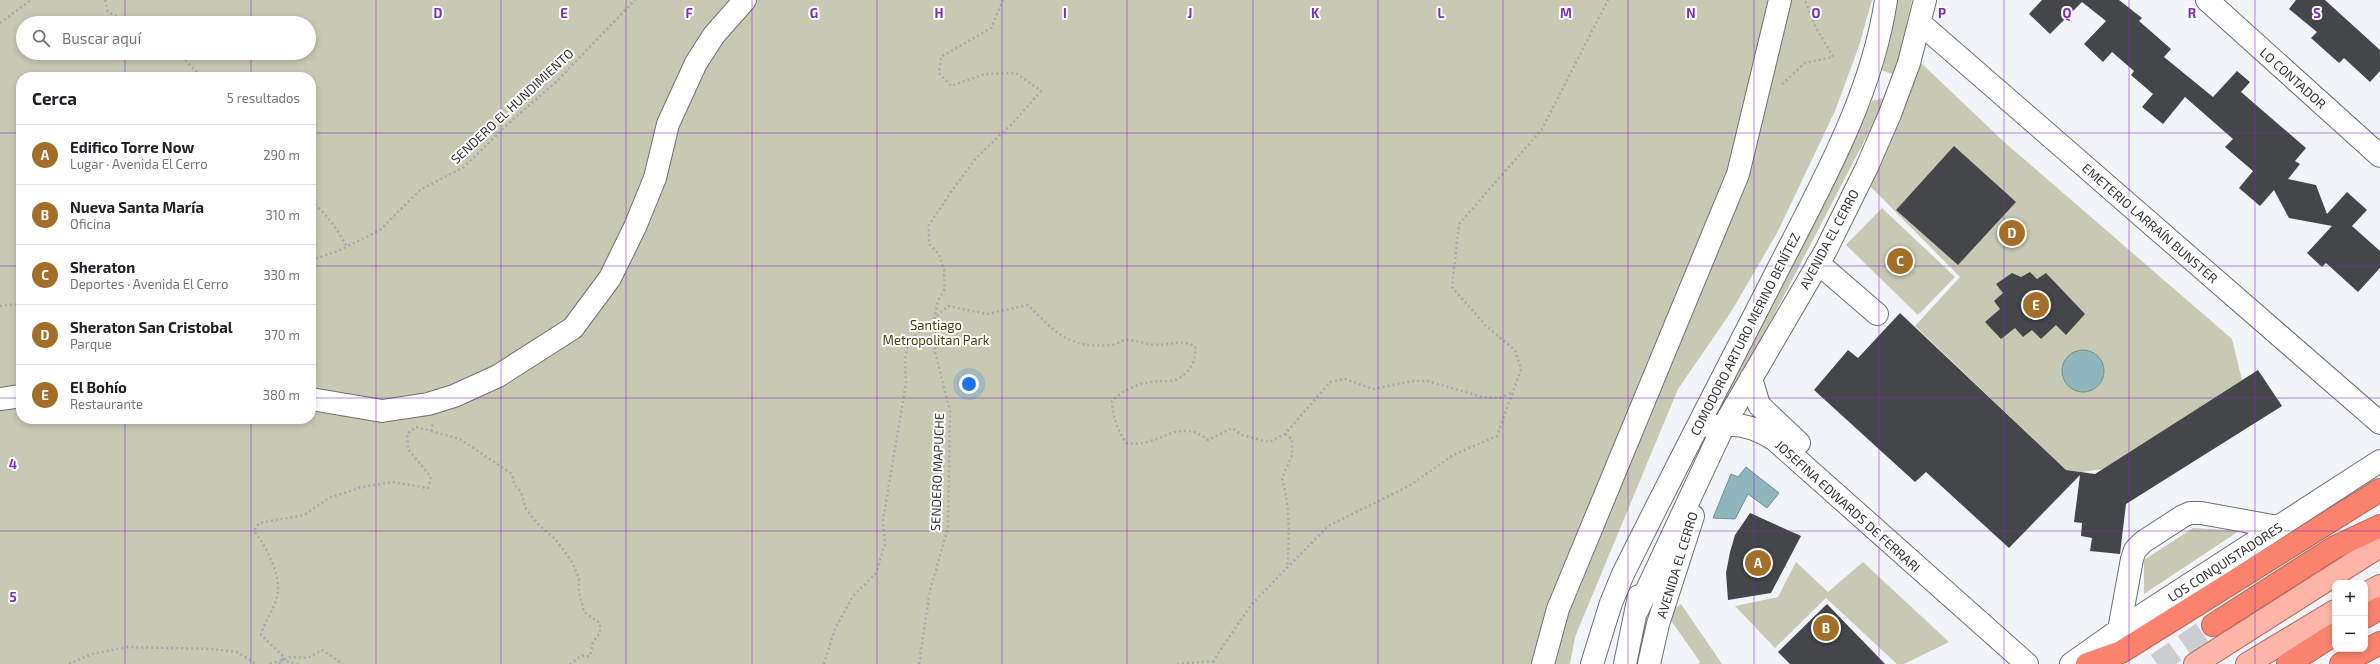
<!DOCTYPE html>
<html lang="es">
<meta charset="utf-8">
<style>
body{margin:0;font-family:"Exo 2",sans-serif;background:#f2f2f2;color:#202124}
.controls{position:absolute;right:12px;bottom:12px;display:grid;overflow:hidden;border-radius:8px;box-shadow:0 2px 6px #0003}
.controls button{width:36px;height:36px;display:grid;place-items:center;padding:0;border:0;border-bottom:1px solid #e0e0e0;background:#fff;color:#202124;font:20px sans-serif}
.you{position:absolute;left:969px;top:384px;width:14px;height:14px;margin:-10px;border:3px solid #fff;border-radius:50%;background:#1a73e8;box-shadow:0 0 0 6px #1a73e833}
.badge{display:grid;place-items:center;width:26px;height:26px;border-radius:50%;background:#a36e27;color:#fff;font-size:13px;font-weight:700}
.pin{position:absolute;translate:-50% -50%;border:2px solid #fff;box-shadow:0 1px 4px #0006}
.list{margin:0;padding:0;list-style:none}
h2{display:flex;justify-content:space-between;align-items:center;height:52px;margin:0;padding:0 16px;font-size:17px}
h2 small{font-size:13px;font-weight:400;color:#757577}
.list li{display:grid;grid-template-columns:26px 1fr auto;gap:12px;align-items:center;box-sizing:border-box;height:60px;padding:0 16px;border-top:1px solid #e0e0e0}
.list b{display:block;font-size:15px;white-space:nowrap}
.list p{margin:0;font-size:13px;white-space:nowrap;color:#757577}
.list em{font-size:13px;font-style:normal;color:#757577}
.icon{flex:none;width:22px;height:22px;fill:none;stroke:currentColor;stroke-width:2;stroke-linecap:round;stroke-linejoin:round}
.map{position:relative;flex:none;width:2380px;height:664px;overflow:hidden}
.search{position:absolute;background:#fff;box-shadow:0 2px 6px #0003;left:16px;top:16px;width:300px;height:44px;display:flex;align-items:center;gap:10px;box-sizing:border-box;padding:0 14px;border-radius:22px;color:#757577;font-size:15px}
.panel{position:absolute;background:#fff;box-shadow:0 2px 6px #0003;left:16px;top:72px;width:300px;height:352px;border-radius:16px}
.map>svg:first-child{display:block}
.green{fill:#c8c9b3;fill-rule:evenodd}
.water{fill:#8fb6bd;stroke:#738f94}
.building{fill:#44464a}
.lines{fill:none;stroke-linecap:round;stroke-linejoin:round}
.highway-tunnel{stroke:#cbcdd1;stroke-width:22;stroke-dasharray:22 11;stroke-linecap:butt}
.minor-casing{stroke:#6e7174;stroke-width:24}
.major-casing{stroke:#b56759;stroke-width:24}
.highway-casing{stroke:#b56759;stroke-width:24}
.path{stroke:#a6a8ac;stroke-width:2.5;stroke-dasharray:2 3;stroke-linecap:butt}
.minor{stroke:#fff;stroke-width:22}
.major{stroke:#fdb5a7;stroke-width:22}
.highway{stroke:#fb836d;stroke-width:22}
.grid{fill:none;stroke:#7b2cbf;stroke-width:1;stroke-opacity:0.55}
.labels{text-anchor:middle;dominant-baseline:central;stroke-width:4;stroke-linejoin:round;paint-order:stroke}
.street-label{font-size:13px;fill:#323335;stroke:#fff}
.park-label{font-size:13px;fill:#3f3f07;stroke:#fff}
.grid-label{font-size:13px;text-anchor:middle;font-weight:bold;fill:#7b2cbf;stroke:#fff;stroke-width:4;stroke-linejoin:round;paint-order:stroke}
</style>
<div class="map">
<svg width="2380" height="664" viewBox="0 0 2380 664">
<rect width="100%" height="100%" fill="#f1f4f8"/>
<path class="green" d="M0 0H1872L1859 46 1835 111 1777 233 1731 312 1678 389 1575 637 1570 664H0ZM23 23H309V53H23ZM21 77H311V419H21Z
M1894 0H1912L1895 75 1878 69Z
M1917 59 2003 141 2232 339 2242 380 2103 469 2082 472 2066 470 1915 326 1960 277 1868 184Z
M1887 97 1721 417 1715 414 1872 101Z
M1882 208 1955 277 1918 315 1846 245Z
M2193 528 2239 531 2144 594V560Z
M1796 562 1828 592 1863 562 1949 642 1904 664H1897L1826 598 1775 648 1735 606 1778 597Z
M1681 604 1722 664H1698L1700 662 1670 619 1671 611Z"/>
<path class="water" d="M2062 371a21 21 0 1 1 42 0a21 21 0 1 1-42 0Z
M1746 467 1779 493 1767 508 1748 494 1735 519 1713 518 1731 474 1738 477Z"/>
<path class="building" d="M2042 0H2119L2142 18 2139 21 2171 49 2164 57 2213 97 2237 71 2250 82 2241 92 2306 148 2295 161 2300 164 2288 179 2316 185 2327 214 2347 192 2367 210 2352 226 2380 251V268L2358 292 2326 263 2322 267 2307 253 2332 226 2289 218 2274 190 2260 206 2239 188 2253 171 2225 147 2233 139 2185 97 2163 124 2142 107 2153 94 2131 75 2134 71 2112 52 2103 62 2084 44 2106 21 2082 2 2050 34 2029 14Z
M2296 0H2325L2380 50V71L2370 82 2344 58 2339 63 2311 38 2317 32 2289 9Z
M1954 146 2016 202 1958 265 1896 210Z
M2030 272 2037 279 2046 273 2085 314 2066 335 2056 325 2041 339 2032 330 2023 337 2015 328 2001 339 1985 322 2000 309 1994 301 2003 293 1996 284 2012 273 2021 277Z
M1900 313 2066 470 2095 474 2258 370 2282 406 2126 504 2120 554 2090 551 2092 538 2081 536 2082 523 2074 522 2080 475 2009 548 1926 472 1915 482 1814 390 1848 350 1858 358Z
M1750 513 1801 536 1771 593 1728 600 1726 573 1730 552 1735 535Z
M1827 604 1885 664H1790L1778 652Z"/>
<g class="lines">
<path class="highway-tunnel" d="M2157 664 2213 625"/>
<g class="minor-casing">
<path id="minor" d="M2207 0 2380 156
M1920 23 2380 423
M1818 263 1877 314
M1751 378 1759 405 1799 443
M0 399 21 396
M311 399 382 411 428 404 454 396 498 376 573 328 610 278 635 227 655 178 668 124 696 63 714 35 745 0
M1711 427C1735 421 1756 427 1775 440L2027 664
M1637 611 1724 425 1825 252 1867 167 1890 114 1909 63 1925 0
M2119 630 2132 559 2135 550 2143 542 2183 516 2190 513H2201L2278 527
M1543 664 1558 609 1738 174 1780 0
M1592 664 1611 603 1623 574C1672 475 1723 377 1773 279 1818 190 1871 100 1886 0
M1625 664 1639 596
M1649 664 1658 624 1693 516
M2071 664 2119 630 2380 461"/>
</g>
<g class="major-casing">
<path id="major" d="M2365 594 2380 586
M2195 664 2380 546
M2247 664 2335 611"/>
</g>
<g class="highway-casing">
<path id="highway" d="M2365 617 2380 608
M2213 625 2335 547 2380 526
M2087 664 2121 652 2380 490
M2288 664 2335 634
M2341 664 2380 643"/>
</g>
<path class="path" d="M105 0 108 12 130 23
M0 23 31 0
M178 53 202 77
M1782 84 1805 63 1833 57 1814 24 1805 0
M311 201C326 213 338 230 347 247
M311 260 338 251 380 230 420 190 464 167 509 123 556 82 635 0
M0 306 21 304
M431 431 460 439 512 474 514 484 521 492 526 509 538 524 556 540 572 562 579 578V592L584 612 600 623V633L593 642 590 656H581L570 664
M1285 434 1292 439V455L1282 478C1290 510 1290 535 1287 568
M282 660 298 664
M1213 661 1216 664
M69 664 92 654 127 647 213 649 237 652 256 664
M270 664 291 657 308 658 322 650 343 664
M279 664 284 657 261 635C264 622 272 613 276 600 284 580 267 547 254 531L259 523 304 515 329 498 362 487 392 482 428 488 431 477 408 449 407 434 416 427 431 431 433 423
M824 664 835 629 853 596 876 573 885 544 883 520 906 383 905 358 909 341 948 306 987 314 1028 305C1056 333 1069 349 1112 345 1117 344 1122 340 1126 340 1134 339 1147 345 1156 345 1173 345 1178 339 1195 346 1197 360 1190 372 1178 379 1173 382 1164 381 1159 381 1142 382 1123 389 1112 401 1113 417 1117 429 1126 443 1160 449 1177 415 1208 440L1232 428 1242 435 1269 442 1285 434 1330 382 1345 379 1373 389 1413 381H1428L1482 397 1500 398 1513 392
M919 664 930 590 948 528 950 411 935 352V316L938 301 945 288 944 270 939 254 929 244V225L951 192 976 158 1012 124 1041 91 1016 73 985 74 951 86 939 73 941 57 991 28 1003 0
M1177 664 1213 661 1251 605 1328 526 1409 486 1453 455 1497 436 1521 369 1515 350 1486 326 1452 287 1459 224 1542 129 1608 0"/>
<use href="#minor" class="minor"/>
<use href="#major" class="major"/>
<use href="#highway" class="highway"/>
</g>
<path class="grid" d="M125 0V23M251 0V23M376 0V664M501 0V664M626 0V664M752 0V664M877 0V664M1002 0V664M1127 0V664M1253 0V664M1378 0V664M1503 0V664M1628 0V664M1754 0V664M1879 0V664M2004 0V664M2129 0V664M2255 0V664M125 53V77M251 53V77M0 133H21M311 133H2380M0 266H21M311 266H2380M0 398H21M311 398H2380M125 419V664M251 419V664M0 531H2380"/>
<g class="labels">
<g class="street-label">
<text transform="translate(2293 78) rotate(42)">LO CONTADOR</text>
<text transform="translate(512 106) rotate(-43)">SENDERO EL HUNDIMIENTO</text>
<text transform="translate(2150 223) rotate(41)">EMETERIO LARRAÍN BUNSTER</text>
<text transform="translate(1829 239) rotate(-62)">AVENIDA EL CERRO</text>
<text transform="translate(1745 334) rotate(-63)">COMODORO ARTURO MERINO BENÍTEZ</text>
<text transform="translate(937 472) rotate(-88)">SENDERO MAPUCHE</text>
<text transform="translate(1848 506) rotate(42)">JOSEFINA EDWARDS DE FERRARI</text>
<text transform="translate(2225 562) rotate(-33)">LOS CONQUISTADORES</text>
<text transform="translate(1677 565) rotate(-73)">AVENIDA EL CERRO</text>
</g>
<g class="park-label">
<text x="936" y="325">Santiago<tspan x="936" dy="15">Metropolitan Park</tspan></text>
</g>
</g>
<g class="grid-label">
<text x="438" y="18">D</text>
<text x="564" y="18">E</text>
<text x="689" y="18">F</text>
<text x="814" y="18">G</text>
<text x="939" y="18">H</text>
<text x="1065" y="18">I</text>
<text x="1190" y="18">J</text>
<text x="1315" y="18">K</text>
<text x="1441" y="18">L</text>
<text x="1566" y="18">M</text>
<text x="1691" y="18">N</text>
<text x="1816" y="18">O</text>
<text x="1942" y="18">P</text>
<text x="2067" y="18">Q</text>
<text x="2192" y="18">R</text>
<text x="2317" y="18">S</text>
<text x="13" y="469">4</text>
<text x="13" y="602">5</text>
</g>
</svg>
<div class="controls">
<button>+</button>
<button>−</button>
</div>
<div class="you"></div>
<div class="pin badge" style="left:1758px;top:563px">A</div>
<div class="pin badge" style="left:1826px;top:628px">B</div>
<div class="pin badge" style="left:1900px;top:261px">C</div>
<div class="pin badge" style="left:2012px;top:233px">D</div>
<div class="pin badge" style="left:2036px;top:305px">E</div>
<div class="search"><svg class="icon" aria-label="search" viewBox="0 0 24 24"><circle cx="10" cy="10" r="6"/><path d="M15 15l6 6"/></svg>Buscar aquí</div>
<section class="panel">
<h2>Cerca<small>5 resultados</small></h2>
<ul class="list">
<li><span class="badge">A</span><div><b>Edifico Torre Now</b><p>Lugar · Avenida El Cerro</p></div><em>290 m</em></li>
<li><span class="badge">B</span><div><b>Nueva Santa María</b><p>Oficina</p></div><em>310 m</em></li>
<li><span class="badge">C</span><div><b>Sheraton</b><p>Deportes · Avenida El Cerro</p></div><em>330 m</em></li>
<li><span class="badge">D</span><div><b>Sheraton San Cristobal</b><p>Parque</p></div><em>370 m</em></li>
<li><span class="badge">E</span><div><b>El Bohío</b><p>Restaurante</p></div><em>380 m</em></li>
</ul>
</section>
</div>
